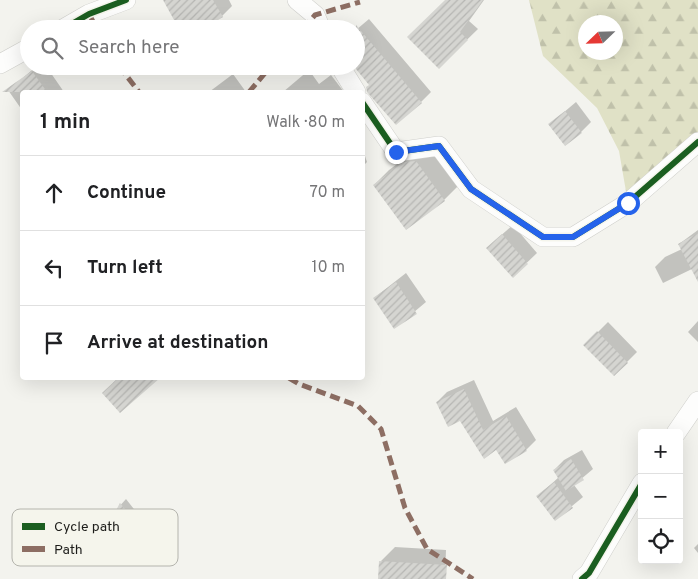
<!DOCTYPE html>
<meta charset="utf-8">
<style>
body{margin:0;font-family:Overpass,sans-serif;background:#f2f2f2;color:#202124}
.controls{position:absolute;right:15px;bottom:15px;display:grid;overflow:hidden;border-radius:5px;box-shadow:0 5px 20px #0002}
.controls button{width:45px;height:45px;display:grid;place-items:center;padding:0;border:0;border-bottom:1px solid #e0e0e0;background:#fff;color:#202124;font:25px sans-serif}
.compass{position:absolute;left:578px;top:15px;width:45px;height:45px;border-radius:50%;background:#fff;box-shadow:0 5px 20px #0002;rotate:247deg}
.stop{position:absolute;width:15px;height:15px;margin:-11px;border:4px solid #2563eb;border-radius:50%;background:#fff}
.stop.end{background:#2563eb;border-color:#fff;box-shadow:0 1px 5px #0008}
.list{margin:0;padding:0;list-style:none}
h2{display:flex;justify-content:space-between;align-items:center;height:65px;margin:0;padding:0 20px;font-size:21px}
h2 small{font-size:16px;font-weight:400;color:#757577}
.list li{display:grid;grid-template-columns:32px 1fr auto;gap:15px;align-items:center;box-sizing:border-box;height:75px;padding:0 20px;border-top:1px solid #e0e0e0}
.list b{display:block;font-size:19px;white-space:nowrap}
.list em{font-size:16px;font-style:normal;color:#757577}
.icon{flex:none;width:28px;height:28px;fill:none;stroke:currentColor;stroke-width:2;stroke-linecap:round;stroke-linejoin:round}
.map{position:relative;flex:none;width:698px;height:579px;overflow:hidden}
.search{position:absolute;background:#fff;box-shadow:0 5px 20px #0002;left:20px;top:20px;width:345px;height:55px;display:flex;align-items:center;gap:12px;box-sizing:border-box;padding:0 18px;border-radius:28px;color:#757577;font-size:19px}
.panel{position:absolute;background:#fff;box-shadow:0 5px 20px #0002;left:20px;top:90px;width:345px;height:290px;border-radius:5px}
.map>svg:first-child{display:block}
.forest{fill:url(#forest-firs);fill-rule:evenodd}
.shadow{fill:#0003}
.building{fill:url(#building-hatch)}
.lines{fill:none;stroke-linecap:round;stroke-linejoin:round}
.street-casing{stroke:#cfcfcb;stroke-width:20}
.street{stroke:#fdfdfc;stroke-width:19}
.quiet{stroke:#8d6e63;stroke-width:5;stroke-dasharray:10 5;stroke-linecap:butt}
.cycleway-casing{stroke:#f5f5ec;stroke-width:9}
.cycleway{stroke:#1b5e20;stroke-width:6}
.route{stroke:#2563eb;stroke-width:6}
.key{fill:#f5f5ec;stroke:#b4b4ad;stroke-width:1}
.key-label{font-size:14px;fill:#1d1d1a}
</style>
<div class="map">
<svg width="698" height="579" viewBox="0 0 698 579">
<defs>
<pattern id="forest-firs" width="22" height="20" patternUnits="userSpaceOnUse" patternTransform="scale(1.25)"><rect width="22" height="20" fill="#e0e1c6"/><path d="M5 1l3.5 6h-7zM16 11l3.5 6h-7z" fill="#c0c1aa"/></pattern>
<pattern id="building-hatch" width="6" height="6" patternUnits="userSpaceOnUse" patternTransform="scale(1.25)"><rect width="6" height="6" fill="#d5d5d1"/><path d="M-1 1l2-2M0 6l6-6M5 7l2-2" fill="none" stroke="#b6b6b3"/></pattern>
</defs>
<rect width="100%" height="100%" fill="#f3f3ee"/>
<path class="forest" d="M529 0H698V142L628 203 619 151 597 108 543 56ZM586 22H616V52H586Z"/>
<path class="shadow" d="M166 0H229L232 6 222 16Z
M447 0H484L469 21 478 29 439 67Z
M369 19 431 92 421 102 371 85 356 66V30Z
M37 66H46L64 92H22V110L8 90Z
M309 70 319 84 331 75 344 92H283Z
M233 74 246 92H209Z
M576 102 591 122 581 132 550 124Z
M431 146 459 185 444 200 374 185 389 170 419 148Z
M362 147 367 162 362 167Z
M513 225 537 253 513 276 498 238Z
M698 230V279L692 269 663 283 655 267 665 257 682 249 679 244Z
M406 273 426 302 395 328 374 298Z
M698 321V342L688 332Z
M608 322 637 352 614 375 585 345Z
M119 378H158L154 382 113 383Z
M474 380 493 421 516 407 536 440 526 450 497 448 437 402 447 392Z
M582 450 593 469 574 485 583 497 555 520 538 496 559 477 554 470 564 460Z
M126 499 141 518 136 522 108 519Z
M698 544V553L694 548Z
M395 547 446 550 445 579H379L380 562Z"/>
<path class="building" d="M163 0H213L223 17 203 29H179Z
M445 0H483L460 32 468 40 439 69 407 37Z
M356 25 422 103 396 125 367 92 366 87 369 85 356 69Z
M32 71 47 92H2Z
M565 111 582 133 565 146 548 124Z
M416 161 445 201 406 230 373 185 403 162Z
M698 233V282L678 244Z
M502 234 528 264 513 278 486 248Z
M396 282 417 314 394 329 373 298Z
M597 331 628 363 614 376 583 345Z
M118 378H160L120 413 102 393Z
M464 389 483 430 506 416 527 451 505 464 496 450 484 459 460 421 448 427 436 402Z
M571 459 584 480 566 491 553 470Z
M554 482 573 508 555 521 536 496Z
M120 503 137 523 119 536 107 518 114 514Z
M379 561 447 565 446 579H378Z"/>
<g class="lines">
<g class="street-casing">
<path id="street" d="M297 0 315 15 321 29
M63 29 89 14 126 0
M0 64 29 48
M340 66 356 92
M362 102 396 152 439 146 471 189 543 237H573L628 203 698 142
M676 433 698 401
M582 579 589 573 642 483"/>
</g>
<use href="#street" class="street"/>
<path class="quiet" d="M89 14 97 29
M303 29 315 15 360 2
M119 66 139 92
M249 92 271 66
M289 378 299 384 358 406 381 429 405 508 427 549 473 579"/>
<g class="cycleway-casing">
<path id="cycleway" d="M63 29 89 14 126 0
M362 102 396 152 439 146 471 189 543 237H573L628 203 698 142
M582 579 589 573 642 483"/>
</g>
<use href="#cycleway" class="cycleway"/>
</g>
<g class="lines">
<path class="route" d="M396 152 439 146 471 189 543 237H573L628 203"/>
</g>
<rect x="12" y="509" width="166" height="57" rx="8" class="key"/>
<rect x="22" y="523" width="23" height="7" fill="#1b5e20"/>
<rect x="22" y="546" width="23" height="6" fill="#8d6e63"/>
<g class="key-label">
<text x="54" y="531">Cycle path</text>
<text x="54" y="554">Path</text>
</g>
</svg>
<div class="controls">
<button>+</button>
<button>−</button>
<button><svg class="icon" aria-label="locate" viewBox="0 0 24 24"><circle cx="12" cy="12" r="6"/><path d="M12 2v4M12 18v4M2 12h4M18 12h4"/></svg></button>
</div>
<svg class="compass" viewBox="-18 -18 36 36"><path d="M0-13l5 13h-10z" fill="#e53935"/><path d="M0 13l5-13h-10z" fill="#757577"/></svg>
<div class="stop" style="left:628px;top:203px"></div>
<div class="stop end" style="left:396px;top:152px"></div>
<div class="search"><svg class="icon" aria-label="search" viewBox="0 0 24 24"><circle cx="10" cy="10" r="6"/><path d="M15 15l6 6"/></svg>Search here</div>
<section class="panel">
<h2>1 min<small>Walk · 80 m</small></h2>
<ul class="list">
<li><svg class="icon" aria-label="ahead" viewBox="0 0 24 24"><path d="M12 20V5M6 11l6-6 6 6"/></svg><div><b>Continue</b></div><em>70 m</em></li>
<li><svg class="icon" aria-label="left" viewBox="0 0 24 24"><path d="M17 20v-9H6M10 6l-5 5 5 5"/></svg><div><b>Turn left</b></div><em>10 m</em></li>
<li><svg class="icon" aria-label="arrive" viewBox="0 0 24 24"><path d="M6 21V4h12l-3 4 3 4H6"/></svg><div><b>Arrive at destination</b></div></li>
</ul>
</section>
</div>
